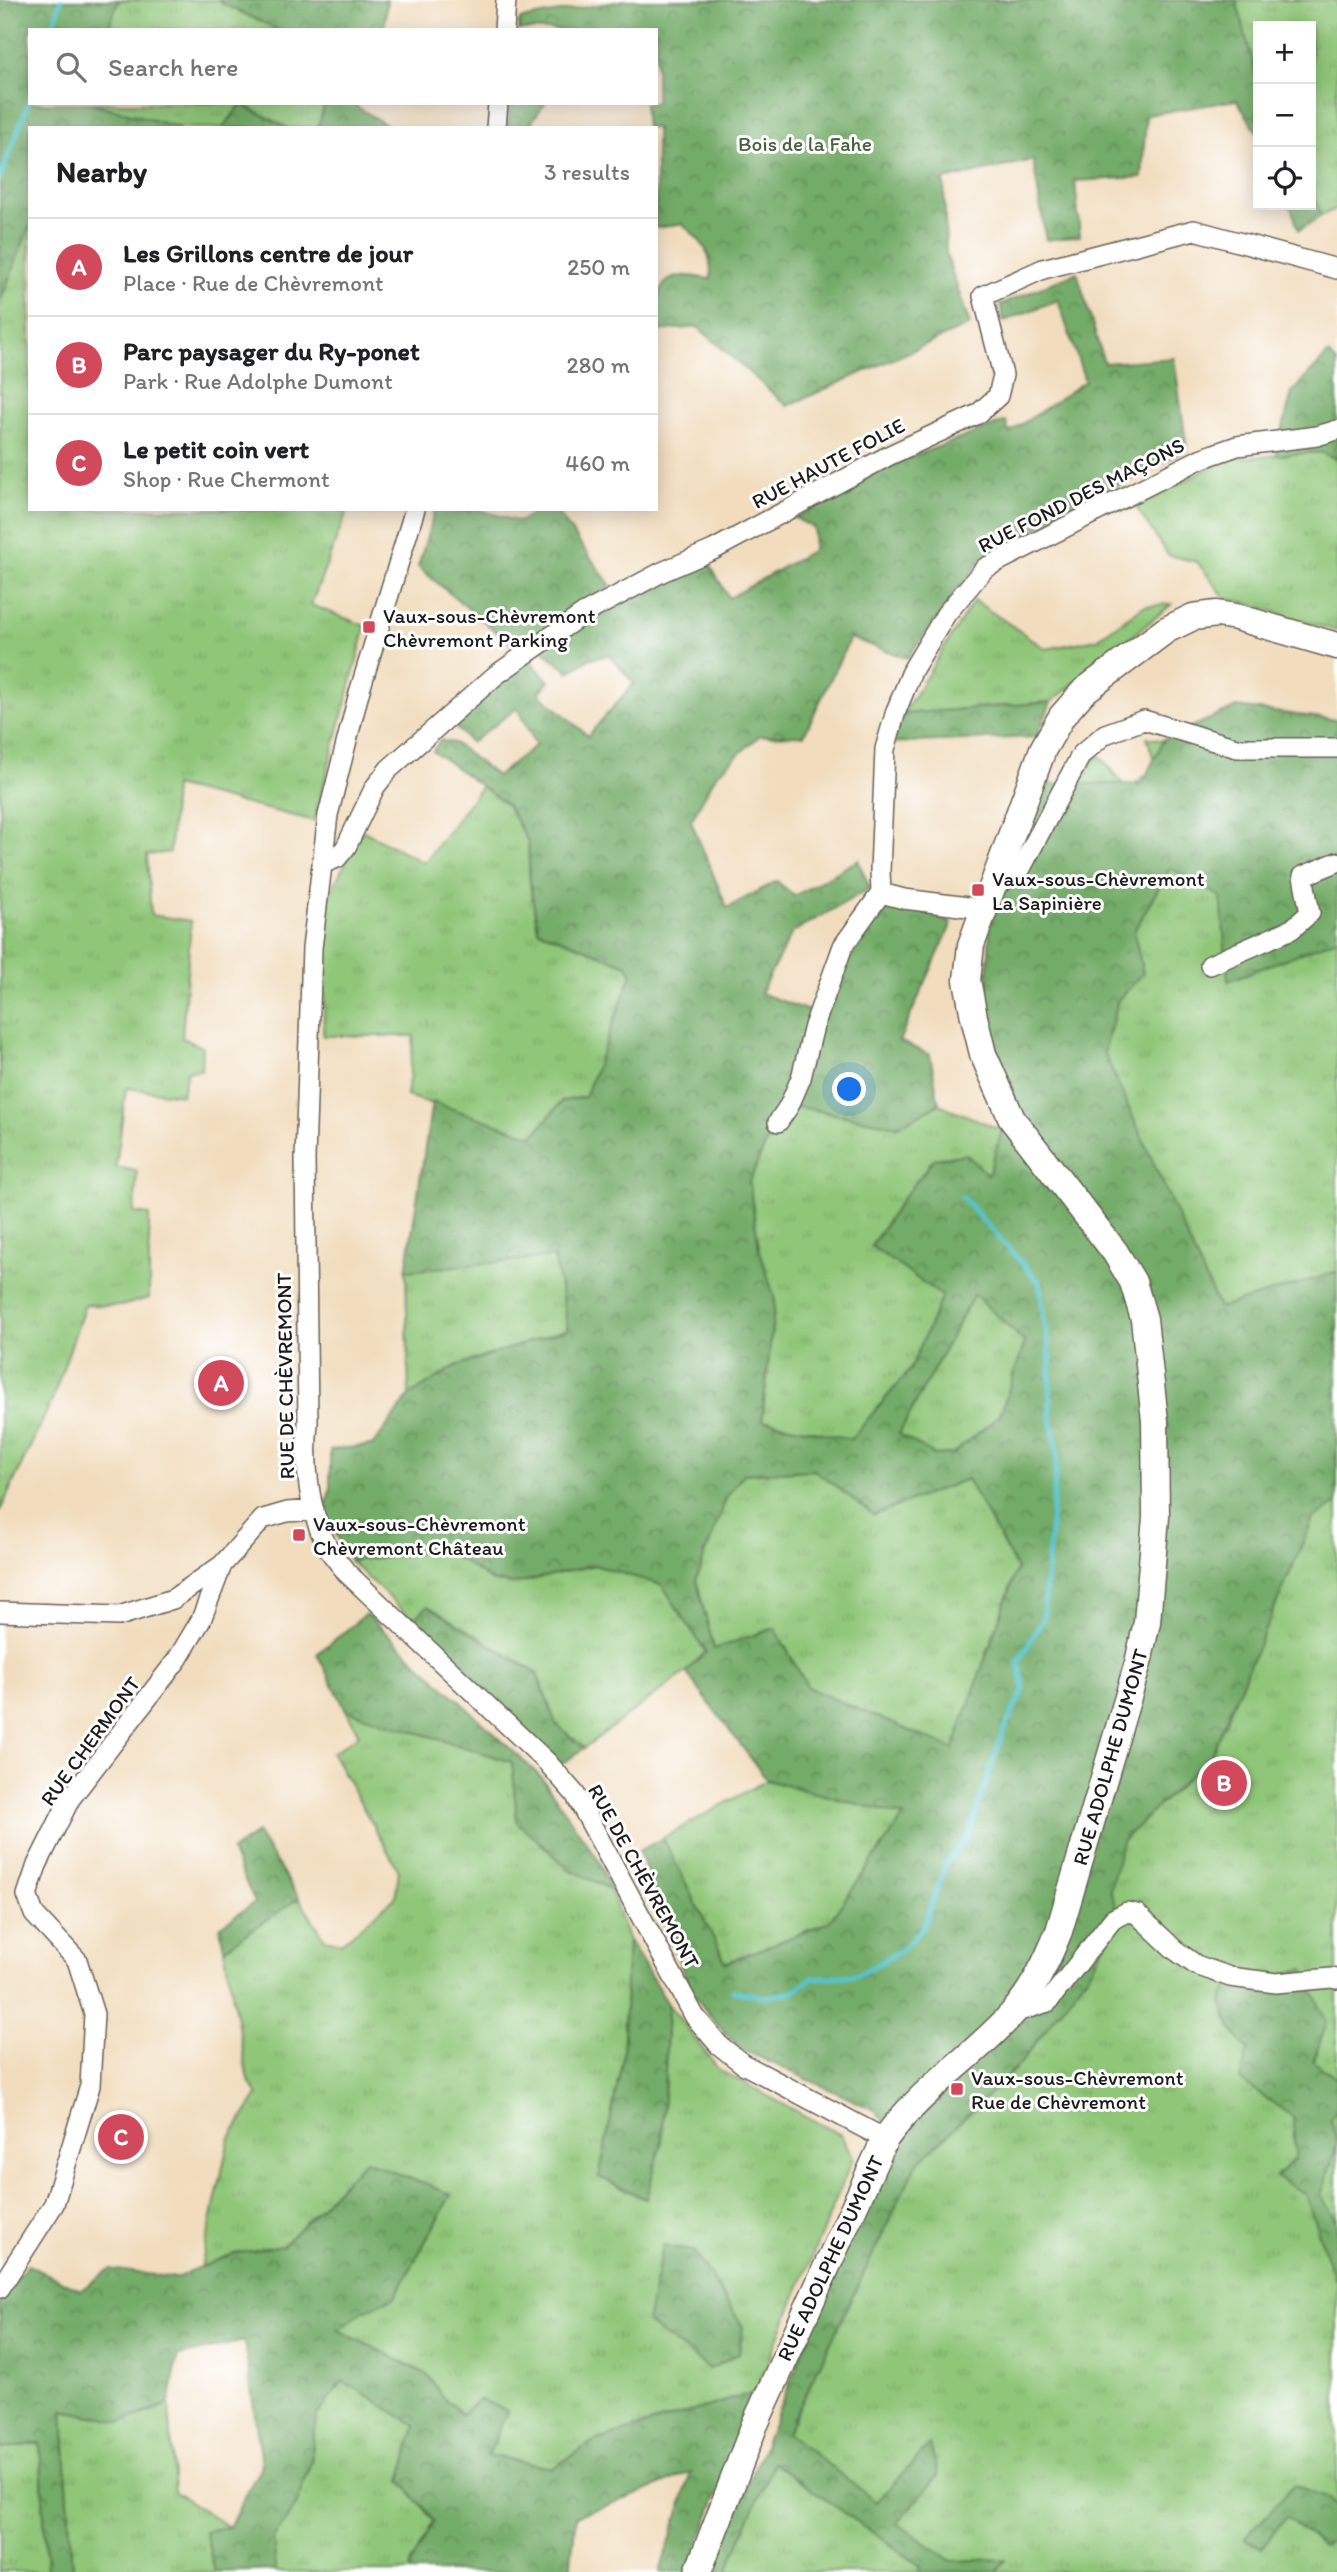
<!DOCTYPE html>
<meta charset="utf-8">
<style>
body{margin:0;font-family:Itim,sans-serif;background:#f2f2f2;color:#202124}
.controls{position:absolute;right:21px;top:21px;display:grid;overflow:hidden;border-radius:0px;box-shadow:0 4px 18px #0003}
.controls button{width:63px;height:63px;display:grid;place-items:center;padding:0;border:0;border-bottom:2px solid #e0e0e0;background:#fff;color:#202124;font:35px sans-serif}
.you{position:absolute;left:850px;top:1090px;width:24px;height:24px;margin:-18px;border:5px solid #fff;border-radius:50%;background:#1a73e8;box-shadow:0 0 0 10px #1a73e833}
.badge{display:grid;place-items:center;width:46px;height:46px;border-radius:50%;background:#d1495b;color:#fff;font-size:23px;font-weight:700}
.pin{position:absolute;translate:-50% -50%;border:4px solid #fff;box-shadow:0 2px 7px #0006}
.list{margin:0;padding:0;list-style:none}
h2{display:flex;justify-content:space-between;align-items:center;height:91px;margin:0;padding:0 28px;font-size:30px}
h2 small{font-size:23px;font-weight:400;color:#757577}
.list li{display:grid;grid-template-columns:46px 1fr auto;gap:21px;align-items:center;box-sizing:border-box;height:98px;padding:0 28px;border-top:2px solid #e0e0e0}
.list b{display:block;font-size:26px;white-space:nowrap}
.list p{margin:0;font-size:23px;white-space:nowrap;color:#757577}
.list em{font-size:23px;font-style:normal;color:#757577}
.icon{flex:none;width:38px;height:38px;fill:none;stroke:currentColor;stroke-width:2;stroke-linecap:round;stroke-linejoin:round}
.map{position:relative;flex:none;width:1337px;height:2572px;overflow:hidden}
.search{position:absolute;background:#fff;box-shadow:0 4px 18px #0003;left:28px;top:28px;width:630px;height:77px;display:flex;align-items:center;gap:18px;box-sizing:border-box;padding:0 24px;border-radius:0px;color:#757577;font-size:26px}
.panel{position:absolute;background:#fff;box-shadow:0 4px 18px #0003;left:28px;top:126px;width:630px;height:385px;border-radius:0px}
.map>svg:first-child{display:block}
.grass{fill:url(#grass-tufts);stroke:#56714a;stroke-width:2;fill-rule:evenodd}
.forest{fill:url(#forest-crowns);stroke:#486442;stroke-width:2;fill-rule:evenodd}
.lines{fill:none;stroke-linecap:round;stroke-linejoin:round}
.stream{stroke:#57c5cd;stroke-width:5}
.street-casing{stroke:#676055;stroke-width:22}
.secondary-casing{stroke:#676055;stroke-width:29}
.street{stroke:#fff;stroke-width:19}
.secondary{stroke:#fff;stroke-width:26}
.poi-dot{fill:#d1495b;stroke:#fff;stroke-width:2.5}
.labels{text-anchor:middle;dominant-baseline:central;stroke-width:6;stroke-linejoin:round;paint-order:stroke}
.park-label{font-size:21px;fill:#4a6041;stroke:#fff}
.street-label{font-size:21px;fill:#1c1c1c;stroke:#fff}
.poi-label{font-size:21px;fill:#1c1c1c;stroke:#fff;text-anchor:start}
</style>
<div class="map">
<svg width="1337" height="2572" viewBox="0 0 1337 2572">
<defs>
<pattern id="grass-tufts" width="24" height="20" patternUnits="userSpaceOnUse" patternTransform="scale(1.75)"><rect width="24" height="20" fill="#8fc678"/><path d="M3 7l-1-3M5 7V3M7 7l1-3M15 17l-1-3M17 17v-4M19 17l1-3" fill="none" stroke="#7baa67"/></pattern>
<pattern id="forest-crowns" width="20" height="18" patternUnits="userSpaceOnUse" patternTransform="scale(1.75)"><rect width="20" height="18" fill="#73ab68"/><path d="M2 6a3 3 0 1 1 6 0M12 15a3 3 0 1 1 6 0" fill="none" stroke="#5e8a55"/></pattern>
</defs>
<rect width="100%" height="100%" fill="#fff"/>
<filter id="ink" filterUnits="userSpaceOnUse"><feTurbulence type="fractalNoise" baseFrequency=".0143" numOctaves="2"/><feDisplacementMap in="SourceGraphic" scale="14" xChannelSelector="R" yChannelSelector="G"/><feConvolveMatrix kernelMatrix="1 2 1 2 8 2 1 2 1" color-interpolation-filters="sRGB"/></filter>
<filter id="wash" filterUnits="userSpaceOnUse"><feTurbulence type="fractalNoise" baseFrequency=".00686" numOctaves="4" result="noise"/><feDisplacementMap in="SourceGraphic" scale="28" xChannelSelector="R" yChannelSelector="G"/><feGaussianBlur stdDeviation="1.57" result="paint"/><feColorMatrix in="noise" values="0 0 0 0 0 0 0 0 0 0 0 0 0 0 0 0 0 1.4 0 .05"/><feComposite in="paint" operator="in"/></filter>
<g filter="url(#wash)">
<rect width="100%" height="100%" fill="#f1ddbe"/>
<path class="grass" d="M119 0H221L222 3 279 30H107Z
M1236 0H1337V208L1321 216 1311 183V26H1258V81Z
M91 103H325L318 128H288L241 104 223 128H181Z
M30 224V509H348L311 605 366 626 314 821 174 786 170 852 147 855 151 915 191 921 182 1038 202 1047 201 1070 187 1071 182 1095 126 1088 116 1167 137 1171 134 1213 149 1215V1298L121 1306 85 1305 52 1400 0 1511V302Z
M1321 452 1337 459V631L1243 602 1226 599 1197 562 1168 555 1136 507 1225 459Z
M974 600 1046 649 1097 639 1144 606 1172 604 1051 702 903 714Z
M1147 737 1231 757 1337 761V2572H715L1165 1613 1002 1131 988 1175 934 1159 902 1199 871 1246 943 1296 910 1370 851 1439 762 1420 775 1300 759 1248 749 1182 783 1104 898 1126 939 1104 1002 1130 1012 1099 990 925 1098 754 1128 789 1156 767Z
M482 786 507 805 528 842 530 885 538 930 627 965 632 974 585 1097 562 1101 533 1136 407 1096 414 1036H323L329 895 362 830 424 863Z
M555 1256 568 1329 456 1366 409 1396 406 1271Z
M974 1294 1025 1342 1000 1415 953 1454 934 1455 899 1434Z
M815 1470 874 1515 967 1478 1017 1569 953 1750 808 1688 775 1628 714 1649 696 1579 727 1496 744 1474Z
M445 1550 494 1582 514 1584 594 1565 662 1585 706 1652 686 1672 584 1748 556 1724 537 1673 428 1606 413 1620 350 1561Z
M346 1710 512 1762 518 1822 569 1869 610 1889 628 1939 623 2056 600 2177 662 2141 668 2004 719 2070 841 2135 853 2158 756 2392 594 2441 553 2468 487 2455 507 2411 461 2415 440 2394 428 2375 338 2330 361 2312 395 2297 451 2195 365 2161 283 2245 233 2254 201 2267 229 2139 258 2095 248 2080 224 1949 299 1898 325 1939 341 1943 395 1898 399 1871 332 1753 359 1735ZM663 2246 695 2252 743 2327Z
M767 1780 904 1816 829 1922 725 1963 663 1838Z
M343 2380 416 2425 401 2481 434 2521 411 2564 410 2572H276L273 2538 296 2506 311 2461 316 2417Z
M169 2404 175 2492 229 2527 205 2531 215 2572H72L63 2410 122 2422Z
M40 2443 47 2572H0V2449Z"/>
<path class="forest" d="M0 0H119L107 30H30V103H91L181 128H30V224L0 302Z
M221 0H387L384 30H279L221 3Z
M625 0H1236L1258 81V134L1237 100 1146 115 1142 177 1075 181 1080 236 1046 240 1033 160 944 180 946 254 970 325 787 406 698 327 656 331C656 312 654 277 682 276 691 275 701 278 711 279 712 251 703 242 682 224L656 228V128H646L644 103H656V30H518L520 19Z
M325 103H351L391 128H318Z
M510 103H545L527 128H508Z
M241 104 288 128H223Z
M1311 183 1321 216 1299 230 1290 205H1311Z
M1077 272 1104 363 1174 358 1187 449 982 558 907 658 850 638 804 735 759 736 716 775 691 821 727 908 777 881 794 896 858 860 870 888 792 933 760 993 812 1012 845 940 888 897 952 923 899 1041 930 1055 939 1104 898 1126 783 1104 749 1182 759 1248 775 1300 762 1420 851 1439 910 1370 942 1296 871 1246 902 1199 934 1159 966 1154 988 1175 1012 1100 986 1021 990 925 1038 784H1142L1164 739 1237 707 1337 720V939L1228 981 1221 897 1170 868 1134 931 1143 974 1118 1000 1104 1053 1219 1308 1337 1272V1503L1313 1519 1211 1755 1122 1841 1110 1890 1119 1917 1091 1970 1019 2065 916 2165 787 2433 877 2502 930 2444 938 2476 897 2523 951 2561 1005 2559 997 2572H919L921 2566 773 2463 727 2572H713L887 2142 894 2135 875 2110 741 2049 713 2020 689 1988 639 1851 663 1838 726 1963 829 1922 904 1816 767 1780 686 1672 706 1652 662 1585 594 1565 514 1584 494 1582 445 1550 350 1561 324 1512 330 1491V1450L373 1445 409 1396 456 1366 568 1329 554 1257 406 1271 432 1102 533 1136 562 1101 585 1097 632 974 627 965 538 930 530 885 528 842 507 805 433 751 440 740 454 743 497 776 536 745 517 708 471 743 446 717 525 655 549 681 539 693 588 736 634 683 609 655 589 659 569 672 538 646 705 556 729 598 813 550 814 528 795 518 890 465 1006 421 1009 433 1085 381 1058 300 1004 321 1000 305ZM974 1294 1025 1342 1000 1415 953 1454 934 1455 899 1434ZM814 1470 874 1515 967 1479 1017 1569 953 1749 808 1688 775 1628 714 1649 696 1579 727 1496 744 1474Z
M1328 354 1337 362V459L1321 452 1276 455 1292 392Z
M435 509H478L519 522 539 509H555L611 586 516 648 418 567Z
M1051 702 1037 737 891 743 903 714Z
M428 1606 537 1674 556 1724 584 1748 561 1765 413 1620Z
M366 1614 541 1777 599 1861 610 1889 569 1869 517 1822 512 1762 346 1710 317 1654Z
M257 1833 299 1898 224 1949 220 1927 255 1902 231 1851Z
M628 1939 668 2004 662 2141 646 2199 599 2177 623 2056Z
M1303 1969 1327 2023 1313 2061 1337 2079V2108L1331 2120 1337 2145 1321 2196 1337 2221V2279L1334 2278 1305 2194 1276 2177 1295 2158 1293 2117 1240 2080 1248 2050 1231 2029 1222 2001 1234 1972 1279 1975Z
M365 2161 451 2194 395 2297 361 2312 338 2330 428 2375 440 2394 461 2414 480 2399 507 2411 488 2456 553 2468 594 2441 756 2392 688 2572H660L691 2472 628 2498 576 2516 570 2572H410L411 2564 434 2521 401 2481 415 2425 343 2381 316 2417 311 2461 296 2506 273 2538 276 2570 215 2572 205 2531 229 2527 262 2464 244 2341 178 2356 169 2404 122 2422 63 2410 72 2572H47L40 2443 0 2449V2295L28 2265 81 2290 110 2269 176 2278 233 2254 283 2245Z
M663 2245 695 2252 743 2327 739 2353 710 2369 647 2323Z
M1294 2485 1326 2497 1337 2508V2537L1323 2546 1286 2517 1262 2548 1244 2539Z"/>
<g class="lines">
<path class="stream" d="M52 30 61 0
M0 177 30 99
M733 1991 767 1997 792 1992 812 1978 858 1975 900 1951 923 1928 947 1860 968 1837 1003 1732 1024 1689 1018 1663 1043 1619 1057 1452 1050 1413V1359L1039 1282 962 1197"/>
</g>
</g>
<g filter="url(#ink)">
<g class="lines">
<g class="street-casing">
<path id="street" d="M504 30 506 0
M496 128 498 103
M415 509 359 693 328 815 312 948 305 1159 308 1423C304 1463 308 1509 327 1546 331 1555 340 1563 346 1572L547 1762 575 1794 695 2017 719 2045 743 2064 885 2139
M322 864 337 858 346 847 375 787 389 769 496 675 583 614 662 572 713 550 890 455 978 414 998 396 1003 375 983 296 1043 269 1194 230 1337 269
M992 888 1020 870 1081 755 1105 734 1144 720 1237 748H1337
M881 893 904 899 984 909
M1210 965 1292 929 1310 913 1303 876 1337 862
M778 1122 789 1106 801 1078 814 1026 843 946 881 893 880 871 885 749 896 711 913 669 946 614 985 568 1200 459 1237 446 1317 436 1337 430
M0 1612 119 1616 173 1599 222 1565 263 1519 287 1512 314 1510
M1013 2013 1048 2002 1113 1919 1127 1912 1137 1914 1175 1950 1196 1965 1230 1977 1276 1983 1332 1978 1337 1979
M0 2288 54 2204 90 2086 94 2014 77 1960 34 1914 27 1895 37 1865 70 1799 177 1660 201 1620 222 1565"/>
</g>
<g class="secondary-casing">
<path id="secondary" d="M698 2572 755 2424 885 2139C920 2090 971 2059 1011 2015 1033 1991 1047 1961 1059 1931L1138 1663 1147 1622 1156 1517 1155 1421 1144 1319 1133 1282 1115 1252 1012 1119 983 1054 974 1017 967 980 971 945 1043 749 1062 716 1084 691 1166 630 1193 617 1217 614 1236 617 1337 646"/>
</g>
<use href="#street" class="street"/>
<use href="#secondary" class="secondary"/>
</g>
</g>
<g class="poi-dot">
<rect x="362" y="620" width="14" height="14" rx="3.5"/>
<rect x="971" y="883" width="14" height="14" rx="3.5"/>
<rect x="292" y="1528" width="14" height="14" rx="3.5"/>
<rect x="950" y="2082" width="14" height="14" rx="3.5"/>
</g>
<g class="labels">
<g class="park-label">
<text x="805" y="143">Bois de la Fahe</text>
</g>
<g class="street-label">
<text transform="translate(828 463) rotate(-28)">RUE HAUTE FOLIE</text>
<text transform="translate(1081 495) rotate(-27)">RUE FOND DES MAÇONS</text>
<text transform="translate(285 1376) rotate(-91)">RUE DE CHÈVREMONT</text>
<text transform="translate(90 1741) rotate(-54)">RUE CHERMONT</text>
<text transform="translate(1110 1757) rotate(-74)">RUE ADOLPHE DUMONT</text>
<text transform="translate(644 1876) rotate(61)">RUE DE CHÈVREMONT</text>
<text transform="translate(830 2258) rotate(-65)">RUE ADOLPHE DUMONT</text>
</g>
<g class="poi-label">
<text x="383" y="615">Vaux-sous-Chèvremont<tspan x="383" dy="24">Chèvremont Parking</tspan></text>
<text x="992" y="878">Vaux-sous-Chèvremont<tspan x="992" dy="24">La Sapinière</tspan></text>
<text x="313" y="1523">Vaux-sous-Chèvremont<tspan x="313" dy="24">Chèvremont Château</tspan></text>
<text x="971" y="2077">Vaux-sous-Chèvremont<tspan x="971" dy="24">Rue de Chèvremont</tspan></text>
</g>
</g>
</svg>
<div class="controls">
<button>+</button>
<button>−</button>
<button><svg class="icon" aria-label="locate" viewBox="0 0 24 24"><circle cx="12" cy="12" r="6"/><path d="M12 2v4M12 18v4M2 12h4M18 12h4"/></svg></button>
</div>
<div class="you"></div>
<div class="pin badge" style="left:221px;top:1383px">A</div>
<div class="pin badge" style="left:1224px;top:1783px">B</div>
<div class="pin badge" style="left:121px;top:2137px">C</div>
<div class="search"><svg class="icon" aria-label="search" viewBox="0 0 24 24"><circle cx="10" cy="10" r="6"/><path d="M15 15l6 6"/></svg>Search here</div>
<section class="panel">
<h2>Nearby<small>3 results</small></h2>
<ul class="list">
<li><span class="badge">A</span><div><b>Les Grillons centre de jour</b><p>Place · Rue de Chèvremont</p></div><em>250 m</em></li>
<li><span class="badge">B</span><div><b>Parc paysager du Ry-ponet</b><p>Park · Rue Adolphe Dumont</p></div><em>280 m</em></li>
<li><span class="badge">C</span><div><b>Le petit coin vert</b><p>Shop · Rue Chermont</p></div><em>460 m</em></li>
</ul>
</section>
</div>
